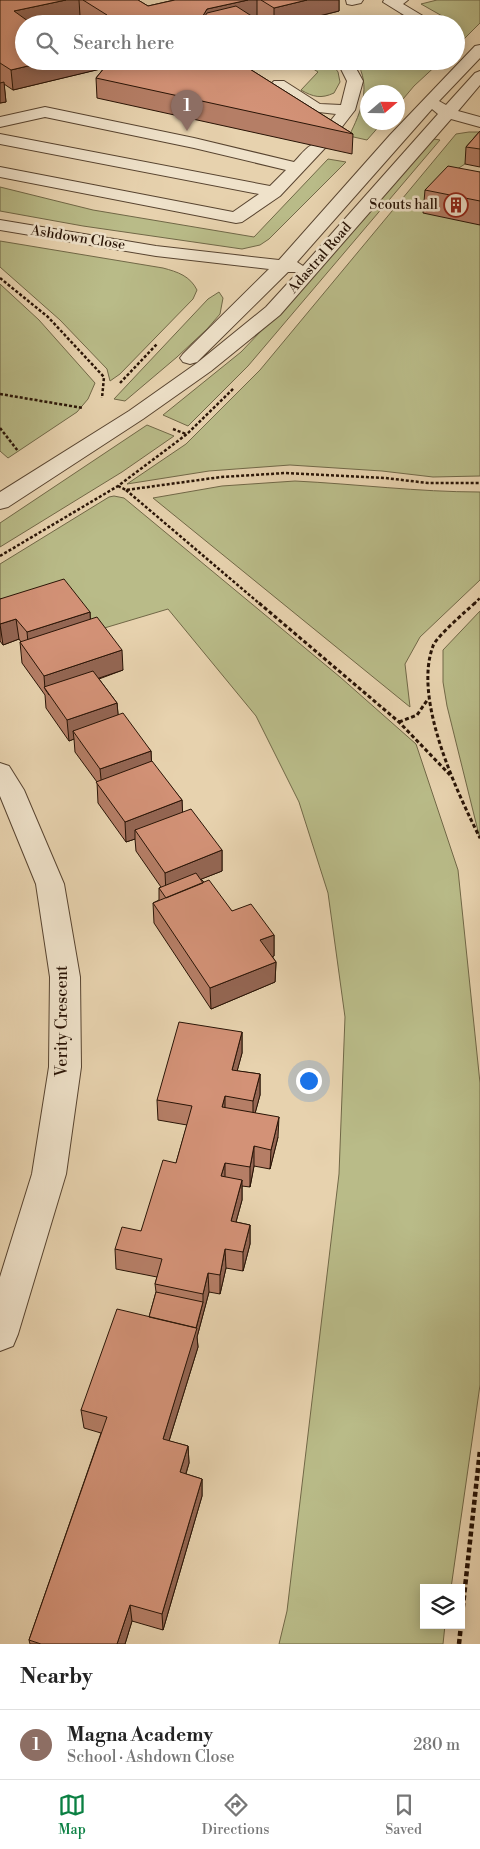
<!DOCTYPE html>
<meta charset="utf-8">
<style>
body{margin:0;font-family:"Libre Bodoni",serif;background:#f2f2f2;color:#222}
.controls{position:absolute;right:15px;bottom:15px;display:grid;overflow:hidden;border-radius:0px;box-shadow:0 2px 12px #0003}
.controls button{width:45px;height:45px;display:grid;place-items:center;padding:0;border:0;border-bottom:1px solid #e0e0e0;background:#fff;color:#222;font:25px sans-serif}
.compass{position:absolute;left:360px;top:85px;width:45px;height:45px;border-radius:50%;background:#fff;box-shadow:0 2px 12px #0003;rotate:70deg}
.you{position:absolute;left:308px;top:1080px;width:18px;height:18px;margin:-12px;border:4px solid #fff;border-radius:50%;background:#1a73e8;box-shadow:0 0 0 8px #1a73e833}
.badge{display:grid;place-items:center;width:32px;height:32px;border-radius:50%;background:#0b8043;color:#fff;font-size:16px;font-weight:700}
.pin{position:absolute;translate:-50% -41px;filter:drop-shadow(0 1px 2px #0008)}
.pin::after{content:'';position:absolute;top:26px;width:18px;height:15px;background:inherit;clip-path:polygon(0 0,100% 0,50% 100%)}
.list{margin:0;padding:0;list-style:none}
h2{display:flex;justify-content:space-between;align-items:center;height:65px;margin:0;padding:0 20px;font-size:21px}
h2 small{font-size:16px;font-weight:400;color:#767676}
.list li{display:grid;grid-template-columns:32px 1fr auto;gap:15px;align-items:center;box-sizing:border-box;height:70px;padding:0 20px;border-top:1px solid #e0e0e0}
.list b{display:block;font-size:19px;white-space:nowrap}
.list p{margin:0;font-size:16px;white-space:nowrap;color:#767676}
.list em{font-size:16px;font-style:normal;color:#767676}
.icon{flex:none;width:28px;height:28px;fill:none;stroke:currentColor;stroke-width:2;stroke-linecap:round;stroke-linejoin:round}
.map{position:relative;flex:none;width:480px;height:1644px;overflow:hidden}
.search{position:absolute;background:#fff;box-shadow:0 2px 12px #0003;left:15px;right:15px;top:15px;height:55px;display:flex;align-items:center;gap:12px;box-sizing:border-box;padding:0 18px;border-radius:28px;color:#767676;font-size:19px}
.sheet{height:135px;background:#fff}
nav{display:flex;justify-content:space-around;align-items:center;box-sizing:border-box;height:70px;border-top:1px solid #e0e0e0;background:#fff;font-size:14px;color:#767676}
nav a{display:grid;justify-items:center;gap:2px}
nav .on{color:#0b8043}
.map>svg:first-child{display:block}
.green{fill:#b9bb88;stroke:#716847}
.lines{fill:none;stroke-linecap:round;stroke-linejoin:round}
.minor-casing{stroke:#584430;stroke-width:2}
.path-far3{stroke:#291406;stroke-width:2;stroke-dasharray:2 1;stroke-linecap:butt}
.path-far2{stroke:#291406;stroke-width:2.5;stroke-dasharray:3 2;stroke-linecap:butt}
.path-far1{stroke:#291406;stroke-width:3;stroke-dasharray:4 2.5;stroke-linecap:butt}
.path{stroke:#291406;stroke-width:4.5;stroke-dasharray:5 3;stroke-linecap:butt}
.minor{fill:#efe2ca;fill-rule:evenodd}
.wall{fill:#b57e66;stroke:#291406}
.shaded-wall{fill:#946653;stroke:#291406}
.building{fill:#d39277;stroke:#291406}
.labels{text-anchor:middle;dominant-baseline:central;stroke-width:5;stroke-linejoin:round;paint-order:stroke}
.far-poi-label{font-size:14px;fill:#291406;stroke:#efe2ca;text-anchor:end}
.far-street-label{font-size:14px;fill:#291406;stroke:#efe2ca}
.street-label{font-size:16px;fill:#291406;stroke:#efe2ca}
</style>
<div class="map">
<svg width="480" height="1644" viewBox="0 0 480 1644">
<rect width="100%" height="100%" fill="#e7d2ae"/>
<filter id="stains"><feTurbulence type="fractalNoise" baseFrequency=".004" numOctaves="4"/><feColorMatrix values="0 0 0 0 .2 0 0 0 0 .09 0 0 0 0 .02 0 0 0 .5 -.17"/></filter>
<radialGradient id="worn" r=".72"><stop offset=".6" stop-color="#630" stop-opacity="0"/><stop offset="1" stop-color="#630" stop-opacity=".3"/></radialGradient>
<path class="green" d="M437 0H480V23L456 47V24H442L451 21 421 4Z
M301 61H330L338 72 340 82 334 93C321 99 313 97 301 90L318 72Z
M356 61H441L414 86 398 105V92H368V122L382 123 367 140 349 136C361 112 372 86 356 61Z
M469 132H480V146L465 164 440 180 480 225V476L433 477 382 471 290 465 209 471 127 484 186 444 260 370 456 134Z
M434 139 440 140 248 366 188 426 163 415 241 352 303 287 421 151Z
M328 159 346 162 269 239 260 245 242 249 83 226 0 211V187L93 210 254 237Z
M0 241 163 268C178 272 190 276 197 290L193 299 120 374 110 381 107 369 60 320 0 267Z
M0 284 39 320 95 383 88 399 77 412 8 458 0 451Z
M219 292 223 298 220 314 207 329 177 357 125 401 114 399 208 299Z
M147 425 174 436 122 472 0 547V523Z
M295 481C356 484 418 492 480 492V580L420 637 405 664 410 707 153 498 222 486Z
M114 496 124 498 340 677 416 744 458 870 480 1083V1385L451 1588H424V1625H445L443 1644H279L287 1611 339 1174 345 1017 328 893 299 802 256 716 168 609 91 632 0 614V564L109 497Z
M480 611V839L447 706 443 682V650Z"/>
<g class="lines">
<g class="minor-casing">
<path id="minor" d="M346 0H363L361 3 352 5 347 4Z
M384 0H408L403 4 423 16 421 19 403 24H379L381 21 404 15 383 2Z
M480 45V58L439 101 446 105 475 73 480 71V85L458 111 480 117V127L451 119 280 315 211 371 143 419 8 507 0 509V492L129 411 197 363 266 307 298 272H288L197 362 190 364 183 362 180 358 183 354 269 269 156 256 0 230V220L156 246 279 260 390 135 475 46ZM432 109 438 114 303 266 297 262Z
M337 61H352L363 81 355 110 331 141H319L317 138 336 114 310 111 271 84 274 81H284L320 104 341 105 347 81Z
M45 107 194 138 294 162C303 153 310 140 324 144L326 147 280 196 242 222 236 223 0 177V167L233 212 259 194 0 144V134L270 186 286 170 194 148 45 117 0 127V117Z
M0 763 9 766 24 790 64 884 80 977 81 1067 66 1174 18 1334 13 1346 0 1351V1277L32 1174 49 1067 50 977 36 884 0 796Z"/>
</g>
<path class="path-far3" d="M305 24 331 17
M239 65 251 61"/>
<path class="path-far2" d="M0 278 48 317 104 377 102 398
M120 383 157 344
M0 394 83 408
M0 428 18 451
M173 429 186 434
M118 486 126 490 221 477 286 473 385 478 428 483H480
M126 490 260 604
M0 556 118 486 187 434 234 388
M474 604 480 598"/>
<path class="path-far1" d="M259 603 399 722 450 775
M475 603C466 611 436 637 433 646 413 699 456 790 480 838
M399 722 417 715 428 699"/>
<path class="path" d="M461 1624 480 1450
M459 1644 461 1625"/>
<use href="#minor" class="minor"/>
</g>
<path class="wall" d="M0 0H138L148 6 174 0H339V11L287 24H269L257 17 86 20 80 16 24 24V61H237L353 134 352 154 97 98 96 78 104 68 13 90 4 84 6 102 0 103Z
M480 131V167L465 164 466 147Z
M480 172V225L423 213 425 190Z
M0 599 90 612V619L123 670 99 679 117 703 118 715 151 751V762L182 800V812L222 850V871L201 879 232 911 274 935V956H272L276 962 275 982 211 1009 154 923 153 903 159 900V888L161 887 136 851 135 839 126 842 98 803 97 782 75 752 74 739 69 741 46 708 45 695 22 663 20 642H21L19 639 3 645 0 641Z
M242 1032V1053L237 1071 260 1074V1095L255 1113 278 1137 270 1169 254 1166 250 1187 242 1186V1200L236 1222 250 1225V1244L243 1271 226 1268 220 1294 209 1292 197 1337 198 1347 169 1441 188 1446 189 1463 186 1474 202 1479V1496L163 1630 132 1621 125 1644H30L29 1640 101 1433 84 1428 81 1410 149 1317 156 1292 155 1284 157 1277 116 1269 115 1249 141 1231 176 1163 187 1125 158 1120 157 1100Z"/>
<path class="shaded-wall" d="M66 0H79L80 16 46 24H24L14 11Z
M248 0H257V17L227 24H198L207 9Z
M307 0H339V11L287 24H274V8Z
M49 61H134L13 90 11 70Z
M4 82 6 102 0 103V83Z
M90 612 91 632 29 653 27 632Z
M16 619 19 639 3 645 0 624Z
M122 650 123 670 49 695 45 689 44 676Z
M117 703 119 724 73 731 74 739 69 741 67 720Z
M151 751 152 771 102 789 100 769Z
M182 800 183 821 135 830V839L126 842 125 822Z
M222 850V871L166 893 165 873Z
M274 935V956L260 961V940Z
M276 962 275 982 211 1009 210 988Z
M242 1032V1053L232 1090V1070Z
M260 1074V1095L253 1121V1101Z
M225 1096V1116L222 1107Z
M279 1117 278 1137 270 1169 271 1150Z
M254 1146V1166L250 1187V1167Z
M225 1163V1182L221 1176Z
M242 1180V1200L231 1240V1221Z
M250 1225V1244L243 1271V1252Z
M225 1249 226 1268 220 1294V1275Z
M208 1273 209 1292 197 1337 198 1347 164 1457 163 1439 196 1329 203 1302V1294Z
M188 1446 189 1463 181 1489 180 1472Z
M202 1479V1496L163 1630 162 1614Z
M130 1605 132 1621 125 1644H117Z"/>
<path class="building" d="M0 0H66L14 11 32 24H24V61H49L11 70 0 63Z
M83 0H138L148 6 175 0H248L207 9 198 24H68L107 15Z
M261 0H307L274 8Z
M236 6 264 24H200L207 13Z
M110 61H237L353 134 96 78Z
M480 131V149L466 147Z
M448 166 480 172V201L425 190Z
M64 579 90 612 27 632 16 619 0 624V599Z
M97 617 122 650 44 676 20 642Z
M93 671 117 703 67 720 44 687Z
M123 713 151 751 100 769 73 731Z
M152 761 182 800 125 822 96 782Z
M191 809 222 850 165 873 135 830Z
M196 873 203 883 166 898 159 888Z
M209 880 232 911 251 904 274 935 260 940 276 962 210 988 153 903Z
M179 1022 242 1032 232 1070 260 1074 253 1101 225 1096 222 1107 279 1117 271 1150 254 1146 250 1167 225 1163 221 1176 242 1180 231 1221 250 1225 243 1252 225 1249 220 1275 208 1273 203 1294 155 1284 162 1259 115 1249 122 1227 141 1231 163 1160 176 1163 192 1106 157 1100Z
M156 1292 203 1302 196 1328 149 1317Z
M117 1309 197 1328 163 1439 188 1446 180 1472 202 1479 162 1614 130 1605 117 1644H41L29 1640 107 1417 81 1410Z"/>
<defs>
<g id="building-ring" transform="scale(1.25)"><circle r="9.5" fill="#efe2ca" stroke="#8f2418" stroke-width="1.5"/><path d="M-4-6H4V6H1V3H-1V6H-4ZM-2.5-4.3h1.7v1.8h-1.7ZM.8-4.3h1.7v1.8H.8ZM-2.5-1h1.7V.8h-1.7ZM.8-1h1.7V.8H.8Z" fill="#8f2418"/></g>
</defs>
<g fill-rule="evenodd">
<use href="#building-ring" x="456" y="205"/>
</g>
<g class="labels">
<g class="far-poi-label">
<text x="438" y="205">Scouts hall</text>
</g>
<g class="far-street-label">
<text transform="translate(78 238) rotate(9)">Ashdown Close</text>
<text transform="translate(320 258) rotate(-49)">Adastral Road</text>
</g>
<g class="street-label">
<text transform="translate(62 1021) rotate(-90)">Verity Crescent</text>
</g>
</g>
<rect width="100%" height="100%" filter="url(#stains)"/>
<rect width="100%" height="100%" fill="url(#worn)"/>
</svg>
<div class="controls">
<button><svg class="icon" aria-label="layers" viewBox="0 0 24 24"><path d="M12 4l9 5-9 5-9-5zM3 14l9 5 9-5"/></svg></button>
</div>
<svg class="compass" viewBox="-18 -18 36 36"><path d="M0-13l5 13h-10z" fill="#e53935"/><path d="M0 13l5-13h-10z" fill="#767676"/></svg>
<div class="you"></div>
<div class="pin badge" style="left:187px;top:131px;background:#8d6e63">1</div>
<div class="search"><svg class="icon" aria-label="search" viewBox="0 0 24 24"><circle cx="10" cy="10" r="6"/><path d="M15 15l6 6"/></svg>Search here</div>
</div>
<section class="sheet">
<h2>Nearby<small></small></h2>
<ul class="list">
<li><span class="badge" style="background:#8d6e63">1</span><div><b>Magna Academy</b><p>School · Ashdown Close</p></div><em>280 m</em></li>
</ul>
</section>
<nav>
<a class="on"><svg class="icon" aria-label="map" viewBox="0 0 24 24"><path d="M3 6l6-2 6 2 6-2v14l-6 2-6-2-6 2zM9 4v14M15 6v14"/></svg>Map</a>
<a><svg class="icon" aria-label="directions" viewBox="0 0 24 24"><path d="M12 3l9 9-9 9-9-9zM9 14v-3h6M13 9l2 2-2 2"/></svg>Directions</a>
<a><svg class="icon" aria-label="saved" viewBox="0 0 24 24"><path d="M7 4h10v16l-5-4-5 4z"/></svg>Saved</a>
</nav>
